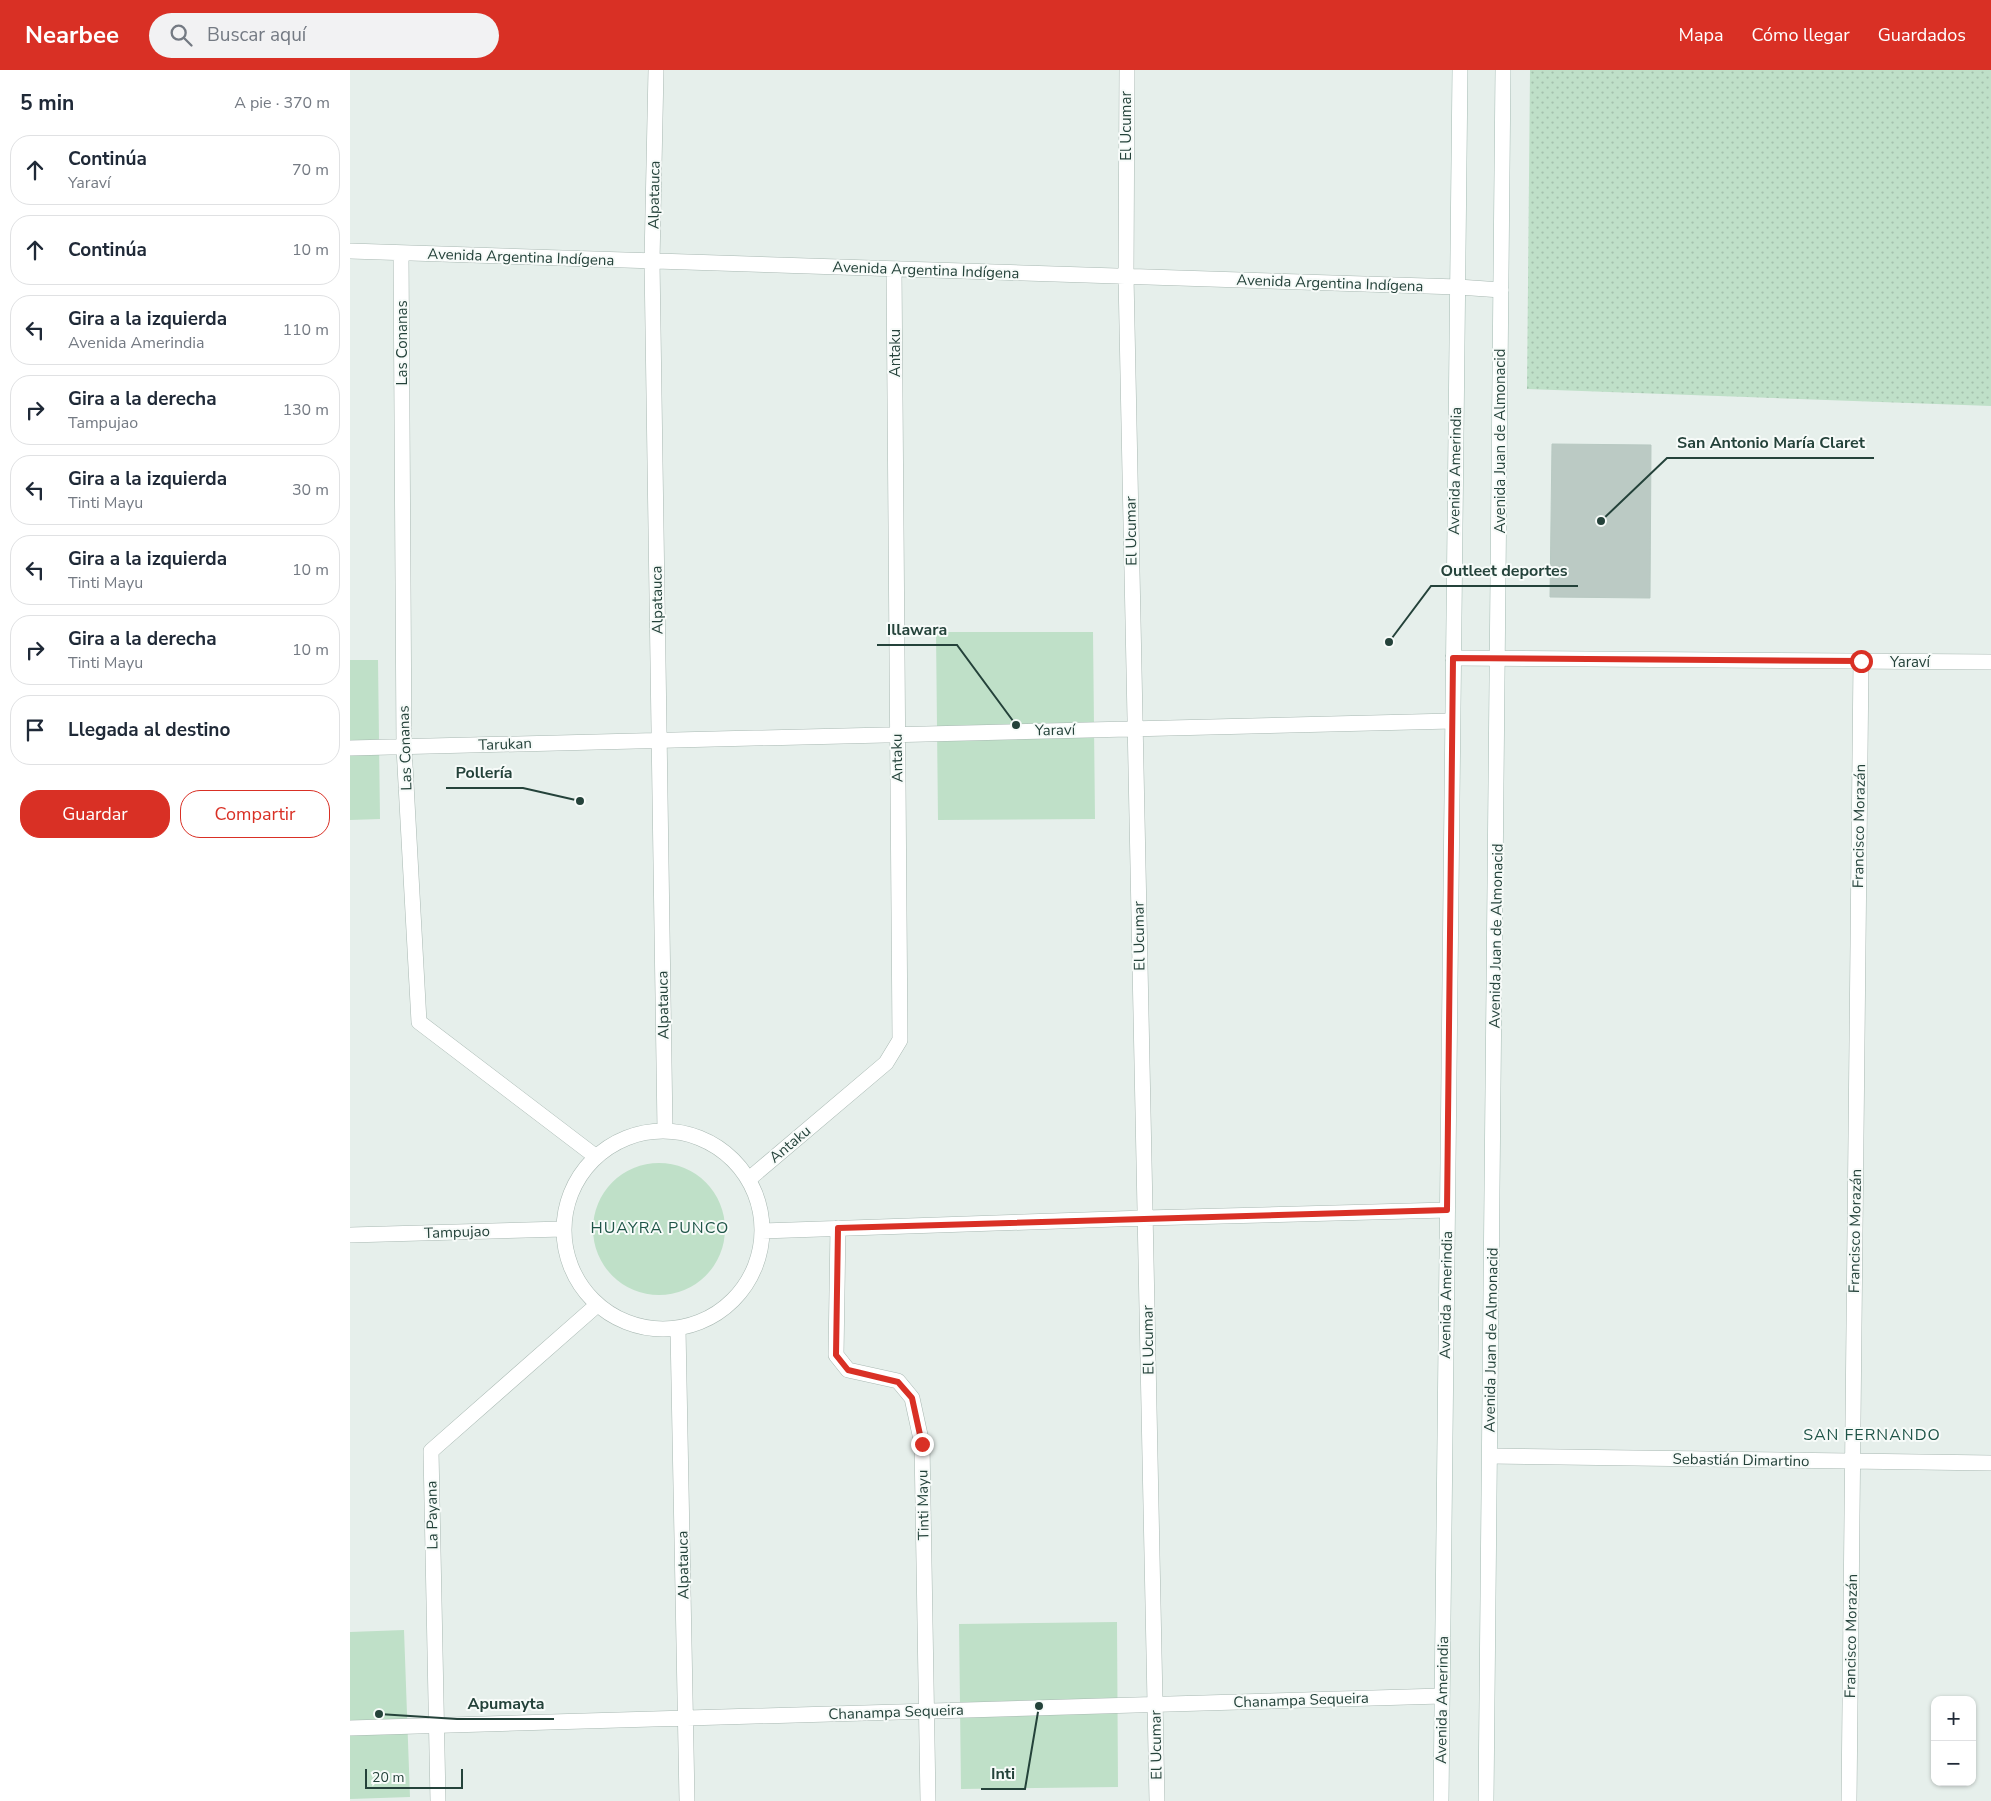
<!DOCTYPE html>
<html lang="es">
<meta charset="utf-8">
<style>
body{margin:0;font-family:"Nunito Sans",sans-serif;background:#f2f2f3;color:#1f2937}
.controls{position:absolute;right:15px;bottom:15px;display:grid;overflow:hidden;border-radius:10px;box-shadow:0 1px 4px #0004}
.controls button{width:45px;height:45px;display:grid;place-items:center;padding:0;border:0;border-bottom:1px solid #e0e1e3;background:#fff;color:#1f2937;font:25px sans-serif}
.scale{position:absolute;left:15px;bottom:12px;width:98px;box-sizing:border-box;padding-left:5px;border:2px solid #24423a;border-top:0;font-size:14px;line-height:18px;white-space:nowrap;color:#24423a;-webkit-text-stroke:4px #f7fbf9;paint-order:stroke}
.stop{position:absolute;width:15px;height:15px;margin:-11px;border:4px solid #d93025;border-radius:50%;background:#fff}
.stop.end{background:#d93025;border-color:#fff;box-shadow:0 1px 5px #0008}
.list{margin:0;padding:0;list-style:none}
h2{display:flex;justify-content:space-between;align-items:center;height:65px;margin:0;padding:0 20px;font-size:21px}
h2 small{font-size:16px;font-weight:400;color:#747a83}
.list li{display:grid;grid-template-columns:32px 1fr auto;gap:15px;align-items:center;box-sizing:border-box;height:70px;margin:0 10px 10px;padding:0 10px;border:1px solid #e0e1e3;border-radius:20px}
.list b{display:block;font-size:19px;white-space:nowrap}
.list p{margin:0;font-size:16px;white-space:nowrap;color:#747a83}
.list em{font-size:16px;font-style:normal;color:#747a83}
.actions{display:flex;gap:10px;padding:15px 20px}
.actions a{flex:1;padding:11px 0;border:1px solid #d93025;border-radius:20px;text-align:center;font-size:18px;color:#d93025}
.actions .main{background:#d93025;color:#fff}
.icon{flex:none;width:28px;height:28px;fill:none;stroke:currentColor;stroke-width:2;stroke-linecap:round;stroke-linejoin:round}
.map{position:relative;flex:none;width:1641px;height:1731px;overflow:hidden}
header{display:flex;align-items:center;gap:30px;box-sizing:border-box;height:70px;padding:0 25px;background:#d93025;color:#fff}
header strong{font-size:24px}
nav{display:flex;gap:28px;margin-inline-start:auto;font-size:18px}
.search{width:350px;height:45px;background:#f2f2f3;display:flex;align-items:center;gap:12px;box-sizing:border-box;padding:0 18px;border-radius:28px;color:#747a83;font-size:19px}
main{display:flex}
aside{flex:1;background:#fff}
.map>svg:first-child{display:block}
.grass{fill:url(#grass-dots)}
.park{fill:#bfe0c8}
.building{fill:#bbcac4;stroke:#b8c9c2}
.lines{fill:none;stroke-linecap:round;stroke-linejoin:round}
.street-casing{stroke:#a8b8b2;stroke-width:16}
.secondary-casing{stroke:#a4bbb3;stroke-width:16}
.street{stroke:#fff;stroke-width:15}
.secondary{stroke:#fff;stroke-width:15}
.route{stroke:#d93025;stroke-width:6}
.labels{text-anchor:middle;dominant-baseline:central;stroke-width:4;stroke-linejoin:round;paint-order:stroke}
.street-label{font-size:15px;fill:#24423a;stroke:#f7fbf9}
.neighbourhood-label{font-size:16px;letter-spacing:1px;fill:#1f5548;stroke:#f7fbf9}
.leader{fill:none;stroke:#24423a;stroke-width:2}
.callout-dot{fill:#24423a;stroke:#f7fbf9;stroke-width:2}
.callout-label{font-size:16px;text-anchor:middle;font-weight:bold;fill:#24423a;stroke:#f7fbf9;stroke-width:4;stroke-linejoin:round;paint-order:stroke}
</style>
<header>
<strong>Nearbee</strong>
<div class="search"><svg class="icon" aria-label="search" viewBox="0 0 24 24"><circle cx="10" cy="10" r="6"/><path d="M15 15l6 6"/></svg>Buscar aquí</div>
<nav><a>Mapa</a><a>Cómo llegar</a><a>Guardados</a></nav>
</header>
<main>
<aside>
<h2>5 min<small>A pie · 370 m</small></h2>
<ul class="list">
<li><svg class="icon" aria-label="ahead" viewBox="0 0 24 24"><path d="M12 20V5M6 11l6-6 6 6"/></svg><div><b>Continúa</b><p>Yaraví</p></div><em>70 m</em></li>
<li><svg class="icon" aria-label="ahead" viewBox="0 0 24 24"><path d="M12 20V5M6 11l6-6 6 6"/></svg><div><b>Continúa</b></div><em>10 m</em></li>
<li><svg class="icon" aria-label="left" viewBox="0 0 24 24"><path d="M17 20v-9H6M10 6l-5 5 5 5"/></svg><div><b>Gira a la izquierda</b><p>Avenida Amerindia</p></div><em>110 m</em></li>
<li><svg class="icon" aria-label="right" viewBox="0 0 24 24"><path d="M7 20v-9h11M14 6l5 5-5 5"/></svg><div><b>Gira a la derecha</b><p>Tampujao</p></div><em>130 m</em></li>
<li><svg class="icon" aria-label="left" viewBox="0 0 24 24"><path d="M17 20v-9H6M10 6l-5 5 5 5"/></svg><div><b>Gira a la izquierda</b><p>Tinti Mayu</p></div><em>30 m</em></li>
<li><svg class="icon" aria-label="left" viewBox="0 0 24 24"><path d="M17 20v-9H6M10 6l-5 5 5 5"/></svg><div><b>Gira a la izquierda</b><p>Tinti Mayu</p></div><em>10 m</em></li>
<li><svg class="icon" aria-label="right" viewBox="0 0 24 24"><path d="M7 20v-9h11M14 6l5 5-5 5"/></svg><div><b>Gira a la derecha</b><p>Tinti Mayu</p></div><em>10 m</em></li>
<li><svg class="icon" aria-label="arrive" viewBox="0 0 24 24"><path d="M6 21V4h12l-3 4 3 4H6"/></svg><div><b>Llegada al destino</b></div></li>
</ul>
<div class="actions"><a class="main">Guardar</a><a>Compartir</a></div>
</aside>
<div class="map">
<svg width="1641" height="1731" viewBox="0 0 1641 1731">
<defs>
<pattern id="grass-dots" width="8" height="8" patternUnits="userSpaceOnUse" patternTransform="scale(1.25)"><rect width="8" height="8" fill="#bfe0c8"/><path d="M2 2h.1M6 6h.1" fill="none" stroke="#a4c1ad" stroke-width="1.8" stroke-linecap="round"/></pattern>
</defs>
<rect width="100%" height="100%" fill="#e6efeb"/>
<path class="grass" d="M1180 0H1641V336L1177 319Z"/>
<path class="park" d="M586 562H743L745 749 588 750Z
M0 590H28L30 749 0 750Z
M243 1159a66 66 0 1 1 132 0a66 66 0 1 1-132 0Z
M767 1552 768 1717 611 1719 609 1554Z
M54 1560 60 1727 0 1729V1562Z"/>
<path class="building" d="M1202 374 1301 375 1300 528 1200 527Z"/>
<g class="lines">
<g class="street-casing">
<path id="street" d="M306 0 302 191 315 1060
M777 0 776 206 807 1731
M0 181 1108 217 1151 220
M51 183 54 677 69 952 245 1086
M1103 588 1641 592
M0 678 1102 651
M214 1160a99 99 0 1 1 198 0a99 99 0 1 1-198 0Z
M399 1109 536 993 550 970 544 199
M488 1158 486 1285 498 1300 548 1311 562 1328 572 1374 578 1731
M412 1161 795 1148 1097 1140
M0 1165 213 1159
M328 1259 337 1731
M1140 1386 1641 1393
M0 1658 1092 1626
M88 1731 81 1381 247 1235
M1499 1731 1511 591"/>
</g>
<g class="secondary-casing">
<path id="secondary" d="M1091 1731 1110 0
M1136 1731 1153 0"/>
</g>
<use href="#street" class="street"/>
<use href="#secondary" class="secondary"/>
</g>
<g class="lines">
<path class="route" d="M572 1374 562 1328 548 1312 498 1300 486 1285 488 1158 1097 1140 1103 588 1511 591"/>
</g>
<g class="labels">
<g class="street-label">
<text transform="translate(776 56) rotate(-90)">El Ucumar</text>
<text transform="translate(304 125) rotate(-89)">Alpatauca</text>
<text transform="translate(171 187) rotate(2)">Avenida Argentina Indígena</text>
<text transform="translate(576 200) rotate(2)">Avenida Argentina Indígena</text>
<text transform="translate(980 213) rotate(2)">Avenida Argentina Indígena</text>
<text transform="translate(52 273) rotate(-90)">Las Conanas</text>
<text transform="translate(545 283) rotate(-90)">Antaku</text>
<text transform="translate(1150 371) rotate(-90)">Avenida Juan de Almonacid</text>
<text transform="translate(1105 401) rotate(-89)">Avenida Amerindia</text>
<text transform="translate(781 461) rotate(-91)">El Ucumar</text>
<text transform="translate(307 530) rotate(-91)">Alpatauca</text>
<text x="1560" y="592">Yaraví</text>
<text transform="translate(705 660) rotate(-1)">Yaraví</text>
<text transform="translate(155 674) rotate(-2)">Tarukan</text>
<text transform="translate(55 678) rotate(-92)">Las Conanas</text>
<text transform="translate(547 688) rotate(-91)">Antaku</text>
<text transform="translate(1509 756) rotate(-89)">Francisco Morazán</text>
<text transform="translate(789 866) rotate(-91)">El Ucumar</text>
<text transform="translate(1146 866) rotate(-89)">Avenida Juan de Almonacid</text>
<text transform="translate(313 935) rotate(-91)">Alpatauca</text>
<text transform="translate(440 1074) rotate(-40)">Antaku</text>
<text transform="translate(1505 1161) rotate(-89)">Francisco Morazán</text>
<text transform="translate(107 1162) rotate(-2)">Tampujao</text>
<text transform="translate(1096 1225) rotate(-89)">Avenida Amerindia</text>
<text transform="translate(798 1270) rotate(-91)">El Ucumar</text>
<text transform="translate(1141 1270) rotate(-89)">Avenida Juan de Almonacid</text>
<text transform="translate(1391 1390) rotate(1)">Sebastián Dimartino</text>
<text transform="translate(573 1435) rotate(-91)">Tinti Mayu</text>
<text transform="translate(82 1445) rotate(-91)">La Payana</text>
<text transform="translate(333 1495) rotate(-91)">Alpatauca</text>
<text transform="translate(1501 1566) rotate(-89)">Francisco Morazán</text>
<text transform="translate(951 1630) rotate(-2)">Chanampa Sequeira</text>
<text transform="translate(1092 1630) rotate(-89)">Avenida Amerindia</text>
<text transform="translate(546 1642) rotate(-2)">Chanampa Sequeira</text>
<text transform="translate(806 1675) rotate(-91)">El Ucumar</text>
</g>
<g class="neighbourhood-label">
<text x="310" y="1158">HUAYRA PUNCO</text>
<text x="1522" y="1365">SAN FERNANDO</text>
</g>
</g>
<path class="leader" d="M1251 451L1317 388H1524M1039 572L1081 516H1228M666 655L607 575H527M230 731L173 718H96M29 1644L107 1649H204M689 1636L675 1719H631"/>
<g class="callout-dot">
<circle cx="1251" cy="451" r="5"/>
<circle cx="1039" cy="572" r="5"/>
<circle cx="666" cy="655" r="5"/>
<circle cx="230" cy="731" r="5"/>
<circle cx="29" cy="1644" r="5"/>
<circle cx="689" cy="1636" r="5"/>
</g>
<g class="callout-label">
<text x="1421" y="378">San Antonio María Claret</text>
<text x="1154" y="506">Outleet deportes</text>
<text x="567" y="565">Illawara</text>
<text x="134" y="708">Pollería</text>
<text x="156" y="1639">Apumayta</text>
<text x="653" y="1709">Inti</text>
</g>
</svg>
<div class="controls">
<button>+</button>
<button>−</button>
</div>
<div class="scale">20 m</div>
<div class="stop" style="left:1511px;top:591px"></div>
<div class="stop end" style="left:572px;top:1374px"></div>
</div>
</main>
